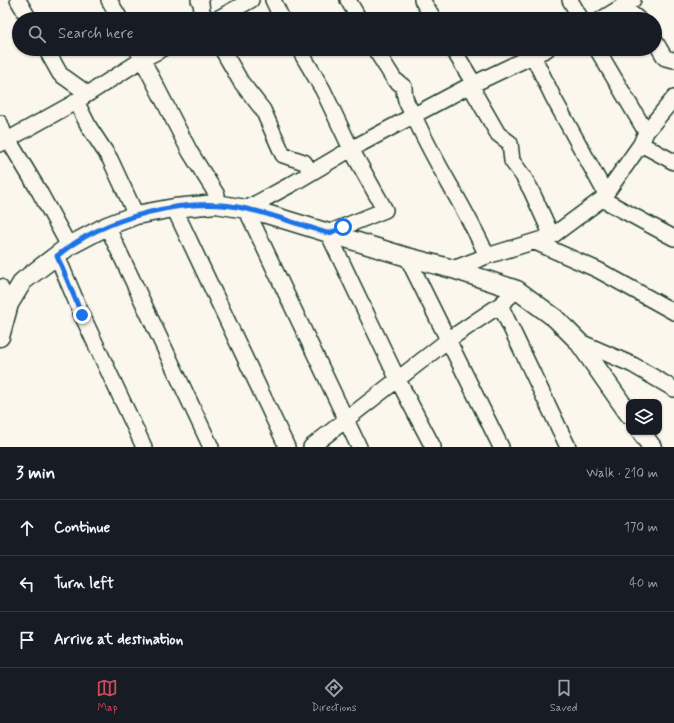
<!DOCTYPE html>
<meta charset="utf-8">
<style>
body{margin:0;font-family:Mynerve,sans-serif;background:#20242c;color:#f1f3f6}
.controls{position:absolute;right:12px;bottom:12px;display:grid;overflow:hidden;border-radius:8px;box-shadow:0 1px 3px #0004}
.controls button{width:36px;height:36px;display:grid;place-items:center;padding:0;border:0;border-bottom:1px solid #363941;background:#171b24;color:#f1f3f6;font:20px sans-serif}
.stop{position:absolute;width:12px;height:12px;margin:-9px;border:3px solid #1a73e8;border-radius:50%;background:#fff}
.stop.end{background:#1a73e8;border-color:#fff;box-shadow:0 1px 4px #0008}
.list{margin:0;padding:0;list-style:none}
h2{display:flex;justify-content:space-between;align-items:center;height:52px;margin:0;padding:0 16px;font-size:17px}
h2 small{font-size:13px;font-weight:400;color:#9ea1a6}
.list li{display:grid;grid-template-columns:26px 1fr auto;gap:12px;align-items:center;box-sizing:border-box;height:56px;padding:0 16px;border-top:1px solid #363941}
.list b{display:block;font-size:15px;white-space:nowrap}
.list em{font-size:13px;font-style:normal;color:#9ea1a6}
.icon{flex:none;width:22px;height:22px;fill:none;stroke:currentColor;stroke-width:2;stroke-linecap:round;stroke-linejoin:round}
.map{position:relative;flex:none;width:674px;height:447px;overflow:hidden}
.search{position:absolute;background:#171b24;box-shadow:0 1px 3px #0004;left:12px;right:12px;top:12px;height:44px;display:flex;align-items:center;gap:10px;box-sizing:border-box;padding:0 14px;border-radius:22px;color:#9ea1a6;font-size:15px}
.sheet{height:220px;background:#171b24}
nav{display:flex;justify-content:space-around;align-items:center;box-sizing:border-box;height:56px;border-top:1px solid #363941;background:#171b24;font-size:11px;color:#9ea1a6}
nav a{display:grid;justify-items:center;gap:2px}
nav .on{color:#d1495b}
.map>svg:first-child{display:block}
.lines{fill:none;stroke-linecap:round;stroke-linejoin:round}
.minor-casing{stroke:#1f3d34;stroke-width:18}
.tertiary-casing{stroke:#1f3d34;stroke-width:21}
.minor{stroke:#fbf7ec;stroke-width:15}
.tertiary{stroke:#fbf7ec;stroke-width:18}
.route{stroke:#1a73e8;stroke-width:5}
</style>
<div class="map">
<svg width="674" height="447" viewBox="0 0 674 447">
<rect width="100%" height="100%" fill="#fbf7ec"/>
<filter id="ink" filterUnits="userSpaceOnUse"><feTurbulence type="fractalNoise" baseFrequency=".025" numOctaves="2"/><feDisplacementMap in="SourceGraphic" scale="8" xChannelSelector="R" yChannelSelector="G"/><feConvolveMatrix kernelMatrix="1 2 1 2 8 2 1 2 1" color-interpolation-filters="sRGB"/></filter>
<g filter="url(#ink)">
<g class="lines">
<g class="minor-casing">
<path id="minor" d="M18 0 29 19
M109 0 120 19
M199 0 201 3 202 12 207 19
M273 0 282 19
M348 0 359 19
M422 0 434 19
M570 0 581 19
M622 6 638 19
M217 19 251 0
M602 19 633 0
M655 41 665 58 674 60
M46 49 60 74 88 94
M137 49 190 152 217 195 216 204
M222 49 241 82 263 110 283 155 304 162 311 172
M299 49 323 90 351 149 385 210 328 233 398 380 433 447
M375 49 394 79 404 87C404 102 409 106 415 118 436 166 466 208 487 256
M453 49 474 84 475 94 498 134 510 143 512 161 523 176 531 190 552 236
M597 49 646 132
M533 56 554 99 606 194
M76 101 89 127 110 159 136 215
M0 123 6 140 12 146 39 191 69 246
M0 144 72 104 143 59 162 49
M641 144 674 162
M602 199 674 238
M174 208 287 447
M107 226 211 447
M535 242 598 270 674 312
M57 256 82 315 144 447
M407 257 501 447
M453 269 487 256 552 236 602 199 641 144 646 132 674 98
M0 287 9 304
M500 305 568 447
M578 341 633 365 674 389
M311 447 448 340 500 305 517 290
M359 447 246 209 292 184 351 149 465 88 547 49"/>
</g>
<g class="tertiary-casing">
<path id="tertiary" d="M0 337 9 304 23 281 69 246 107 226 136 215 174 208 216 204 246 209 260 212 407 257 453 269 517 290 555 318 578 341 629 414
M641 432 652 447"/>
</g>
<use href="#minor" class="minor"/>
<use href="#tertiary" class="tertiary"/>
</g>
</g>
<g class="lines" filter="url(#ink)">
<path class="route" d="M82 315 57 256C104 217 188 195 247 209 267 213 288 221 308 227 314 228 323 233 329 233 333 232 339 229 343 227"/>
</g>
</svg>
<div class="controls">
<button><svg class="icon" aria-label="layers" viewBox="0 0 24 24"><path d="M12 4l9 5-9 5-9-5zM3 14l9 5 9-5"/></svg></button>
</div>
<div class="stop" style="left:343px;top:227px"></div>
<div class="stop end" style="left:82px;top:315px"></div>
<div class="search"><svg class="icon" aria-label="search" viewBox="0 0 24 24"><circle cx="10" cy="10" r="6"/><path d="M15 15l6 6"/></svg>Search here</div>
</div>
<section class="sheet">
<h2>3 min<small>Walk · 210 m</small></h2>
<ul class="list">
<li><svg class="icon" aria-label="ahead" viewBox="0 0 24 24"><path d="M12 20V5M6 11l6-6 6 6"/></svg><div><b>Continue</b></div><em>170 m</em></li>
<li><svg class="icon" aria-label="left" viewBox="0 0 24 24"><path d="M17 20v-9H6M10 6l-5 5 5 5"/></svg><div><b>Turn left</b></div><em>40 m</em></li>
<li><svg class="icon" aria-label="arrive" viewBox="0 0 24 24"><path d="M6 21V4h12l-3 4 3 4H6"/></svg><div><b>Arrive at destination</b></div></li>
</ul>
</section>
<nav>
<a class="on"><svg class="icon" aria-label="map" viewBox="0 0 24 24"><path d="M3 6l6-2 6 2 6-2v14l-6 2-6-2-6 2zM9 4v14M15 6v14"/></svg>Map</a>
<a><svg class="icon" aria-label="directions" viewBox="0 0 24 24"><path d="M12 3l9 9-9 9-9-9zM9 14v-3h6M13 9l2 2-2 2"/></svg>Directions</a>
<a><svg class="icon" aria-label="saved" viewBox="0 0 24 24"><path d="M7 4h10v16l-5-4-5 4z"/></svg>Saved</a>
</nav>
